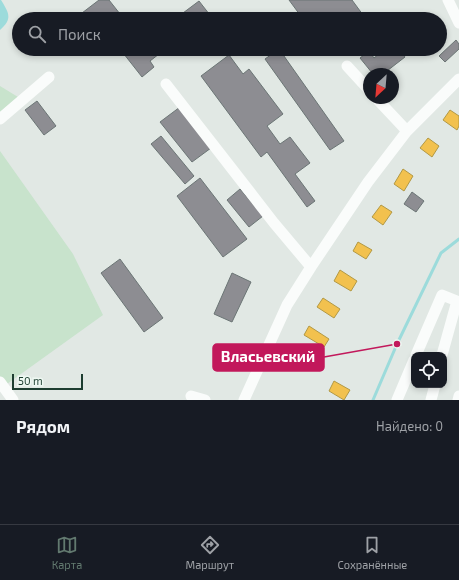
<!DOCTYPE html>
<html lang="ru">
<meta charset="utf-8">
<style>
body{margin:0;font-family:"Exo 2",sans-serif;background:#20242c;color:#f1f3f6}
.controls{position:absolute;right:12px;bottom:12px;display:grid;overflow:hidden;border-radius:8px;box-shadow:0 2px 6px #0003}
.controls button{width:36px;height:36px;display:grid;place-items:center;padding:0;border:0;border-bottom:1px solid #363941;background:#171b24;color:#f1f3f6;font:20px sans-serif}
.compass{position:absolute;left:363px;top:68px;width:36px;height:36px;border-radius:50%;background:#171b24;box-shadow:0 2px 6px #0003;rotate:206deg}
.scale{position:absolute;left:12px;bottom:10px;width:71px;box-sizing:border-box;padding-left:4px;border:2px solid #1d3d30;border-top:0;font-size:11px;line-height:14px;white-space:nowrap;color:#1d3d30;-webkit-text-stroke:3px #eef8f2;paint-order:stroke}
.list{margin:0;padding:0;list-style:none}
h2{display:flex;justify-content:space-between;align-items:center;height:52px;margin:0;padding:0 16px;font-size:17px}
h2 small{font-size:13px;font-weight:400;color:#9ea1a6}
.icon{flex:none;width:22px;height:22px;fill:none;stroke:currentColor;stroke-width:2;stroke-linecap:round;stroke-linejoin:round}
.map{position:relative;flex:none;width:459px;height:400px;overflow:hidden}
.search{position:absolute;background:#171b24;box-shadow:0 2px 6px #0003;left:12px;right:12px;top:12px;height:44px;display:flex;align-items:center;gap:10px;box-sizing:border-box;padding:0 14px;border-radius:22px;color:#9ea1a6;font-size:15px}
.sheet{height:124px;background:#171b24}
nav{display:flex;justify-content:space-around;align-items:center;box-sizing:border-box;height:56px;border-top:1px solid #363941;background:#171b24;font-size:11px;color:#9ea1a6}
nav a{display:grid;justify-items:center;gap:2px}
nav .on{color:#62796f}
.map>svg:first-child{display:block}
.green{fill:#c8e3cc}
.water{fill:#9cdbdb}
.homes{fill:#f2c14e;stroke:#b29945}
.industry{fill:#8d8d92;stroke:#6b7575}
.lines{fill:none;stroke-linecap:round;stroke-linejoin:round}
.stream{stroke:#9cdbdb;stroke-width:3}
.minor{stroke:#fafcfb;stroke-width:11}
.leader{fill:none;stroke:#c2185b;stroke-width:1.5}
.callout-dot{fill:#c2185b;stroke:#eef8f2;stroke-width:1.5}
.callout{fill:#c2185b;stroke:#c2185b;stroke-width:1.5}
.callout-label{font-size:15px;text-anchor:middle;font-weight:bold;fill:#fff}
</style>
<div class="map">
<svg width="459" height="400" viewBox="0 0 459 400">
<rect width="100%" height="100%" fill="#e1e8e4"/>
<path class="green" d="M0 86 18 97 0 112Z
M0 151 73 254 103 315 0 389Z"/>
<path class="water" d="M0 0H1C9 13 13 19 0 30Z"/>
<path class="homes" d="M450 110 459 116V126L457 130 443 120Z
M428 138 439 146 432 157 420 148Z
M403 169 413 176 404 191 394 184Z
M381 205 392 212 383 225 372 217Z
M358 242 372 250 366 259 353 251Z
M340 270 357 281 351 291 334 281Z
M323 298 340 309 334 318 317 307Z
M309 326 329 339 324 347 304 335Z
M334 381 350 390 344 400 329 391Z"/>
<path class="industry" d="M99 0H109L124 19H87L82 13Z
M289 0H352L366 19H303Z
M199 1 213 19H175Z
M456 40 459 44V49L445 62 439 56Z
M120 49H156L159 54 150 61 154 67 142 77Z
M279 49 344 141 330 150 265 59Z
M385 49H399L405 57 383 74H373L360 58 369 51 374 58Z
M229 55 243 74 249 69 283 114 267 126 280 144 290 137 310 163 295 174 315 201 307 207 267 152 261 157 201 76Z
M37 101 56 126 44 135 25 110Z
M180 107 211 148 192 162 160 122Z
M161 136 194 176 185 184 151 144Z
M200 178 247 239 223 257 177 196Z
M240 189 263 216 249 227 227 200Z
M412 192 424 201 416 212 404 204Z
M120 259 163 318 144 332 101 273Z
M232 273 251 282 232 322 214 314Z"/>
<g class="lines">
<path class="stream" d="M373 400 397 344 441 253 459 239"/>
<path class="minor" d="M448 0 459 23
M347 66 369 90
M166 84 274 223 311 267
M376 98 407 131
M0 119 49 77
M416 355 442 295 457 301 442 355
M0 382 13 400
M191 396 205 400
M244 400 287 305 311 267 368 182 407 131 459 79
M397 400 414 360
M431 400 435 385
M458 400 459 396"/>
</g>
<path class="leader" d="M397 344L324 357"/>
<circle class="callout-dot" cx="397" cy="344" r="4"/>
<rect class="callout" x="213" y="344" width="111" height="27" rx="4"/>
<g class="callout-label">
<text x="268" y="362">Власьевский</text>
</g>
</svg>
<div class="controls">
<button><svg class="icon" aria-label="locate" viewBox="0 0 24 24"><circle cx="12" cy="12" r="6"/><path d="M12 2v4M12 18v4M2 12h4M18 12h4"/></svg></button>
</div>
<svg class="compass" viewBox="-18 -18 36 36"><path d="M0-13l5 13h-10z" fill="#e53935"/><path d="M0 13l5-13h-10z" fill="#9ea1a6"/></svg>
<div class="scale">50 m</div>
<div class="search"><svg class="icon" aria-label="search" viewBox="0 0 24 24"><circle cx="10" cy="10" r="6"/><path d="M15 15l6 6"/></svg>Поиск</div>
</div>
<section class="sheet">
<h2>Рядом<small>Найдено: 0</small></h2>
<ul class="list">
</ul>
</section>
<nav>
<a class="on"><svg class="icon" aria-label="map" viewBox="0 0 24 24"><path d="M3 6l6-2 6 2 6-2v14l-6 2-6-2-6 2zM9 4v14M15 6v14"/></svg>Карта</a>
<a><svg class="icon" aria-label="directions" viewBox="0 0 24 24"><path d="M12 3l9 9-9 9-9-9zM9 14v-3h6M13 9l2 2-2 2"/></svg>Маршрут</a>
<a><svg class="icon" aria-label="saved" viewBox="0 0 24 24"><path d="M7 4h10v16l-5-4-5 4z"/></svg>Сохранённые</a>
</nav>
